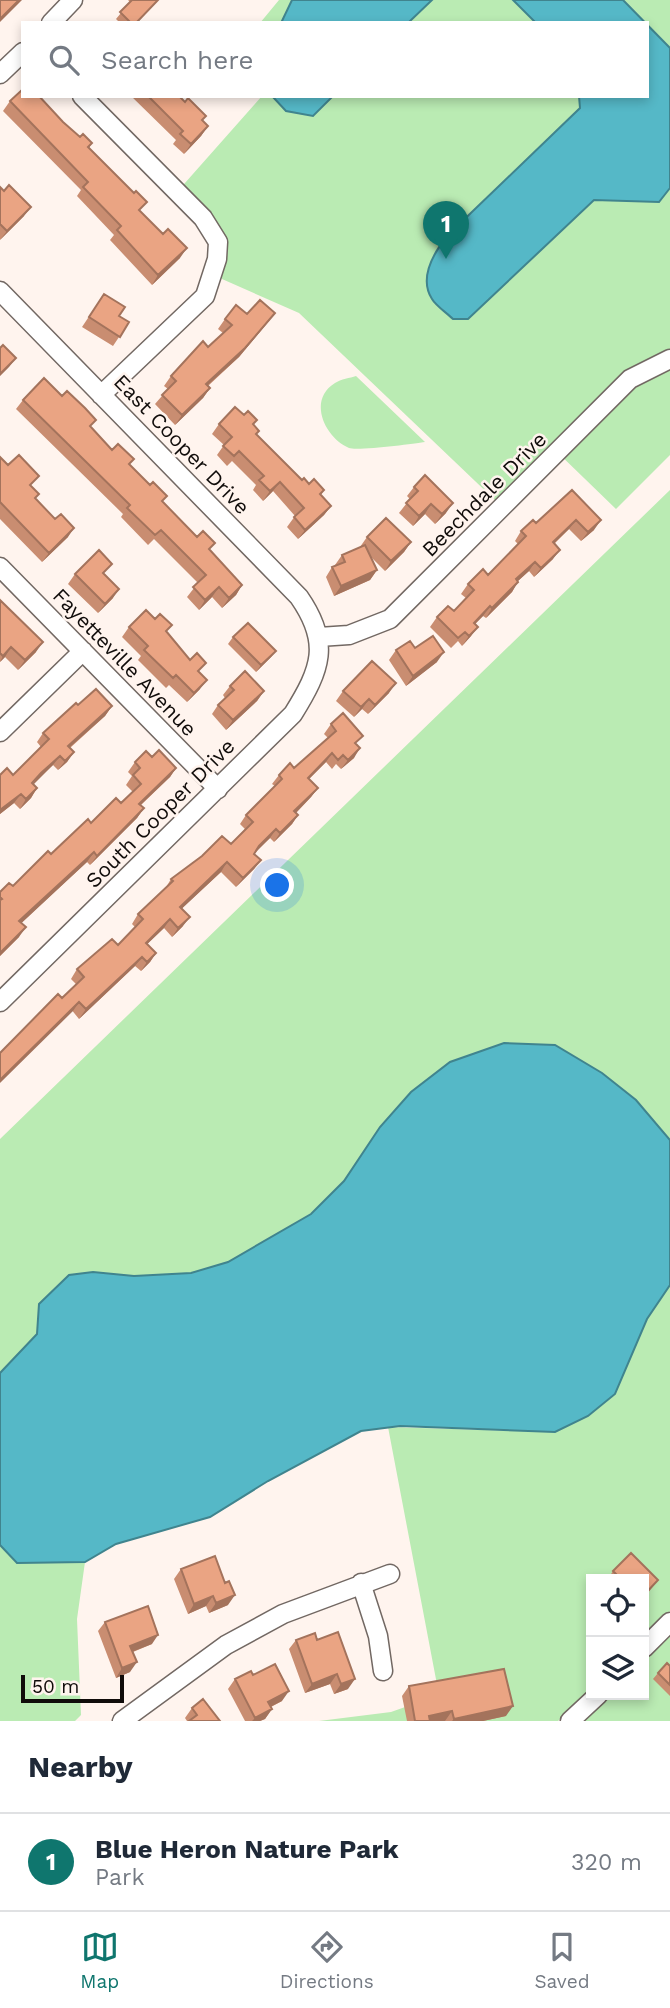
<!DOCTYPE html>
<style>
body{margin:0;font-family:"Work Sans",sans-serif;background:#f2f2f3;color:#1f2937}
.controls{position:absolute;right:21px;bottom:21px;display:grid;overflow:hidden;border-radius:0px;box-shadow:0 4px 10px #0003}
.controls button{width:63px;height:63px;display:grid;place-items:center;padding:0;border:0;border-bottom:2px solid #e0e1e3;background:#fff;color:#1f2937;font:35px sans-serif}
.scale{position:absolute;left:21px;bottom:18px;width:103px;box-sizing:border-box;padding-left:7px;border:4px solid #100c0a;border-top:0;font-size:19px;line-height:24px;white-space:nowrap;color:#100c0a;-webkit-text-stroke:5px #fff4ee;paint-order:stroke}
.you{position:absolute;left:278px;top:886px;width:24px;height:24px;margin:-18px;border:5px solid #fff;border-radius:50%;background:#1a73e8;box-shadow:0 0 0 10px #1a73e833}
.badge{display:grid;place-items:center;width:46px;height:46px;border-radius:50%;background:#0f766e;color:#fff;font-size:23px;font-weight:700}
.pin{position:absolute;translate:-50% -58px;filter:drop-shadow(0 2px 4px #0008)}
.pin::after{content:'';position:absolute;top:37px;width:24px;height:21px;background:inherit;clip-path:polygon(0 0,100% 0,50% 100%)}
.list{margin:0;padding:0;list-style:none}
h2{display:flex;justify-content:space-between;align-items:center;height:91px;margin:0;padding:0 28px;font-size:30px}
h2 small{font-size:23px;font-weight:400;color:#747a83}
.list li{display:grid;grid-template-columns:46px 1fr auto;gap:21px;align-items:center;box-sizing:border-box;height:98px;padding:0 28px;border-top:2px solid #e0e1e3}
.list b{display:block;font-size:26px;white-space:nowrap}
.list p{margin:0;font-size:23px;white-space:nowrap;color:#747a83}
.list em{font-size:23px;font-style:normal;color:#747a83}
.icon{flex:none;width:38px;height:38px;fill:none;stroke:currentColor;stroke-width:2;stroke-linecap:round;stroke-linejoin:round}
.map{position:relative;flex:none;width:670px;height:1721px;overflow:hidden}
.search{position:absolute;background:#fff;box-shadow:0 4px 10px #0003;left:21px;right:21px;top:21px;height:77px;display:flex;align-items:center;gap:18px;box-sizing:border-box;padding:0 24px;border-radius:0px;color:#747a83;font-size:26px}
.sheet{height:189px;background:#fff}
nav{display:flex;justify-content:space-around;align-items:center;box-sizing:border-box;height:98px;border-top:2px solid #e0e1e3;background:#fff;font-size:19px;color:#747a83}
nav a{display:grid;justify-items:center;gap:4px}
nav .on{color:#0f766e}
.map>svg:first-child{display:block}
.green{fill:#baebb3}
.water{fill:#55b8c7;stroke:#40848e;stroke-width:2}
.lines{fill:none;stroke-linecap:round;stroke-linejoin:round}
.minor-casing{stroke:#726863;stroke-width:21}
.minor{stroke:#fff;stroke-width:18}
.wall{fill:#c98d71}
.shaded-wall{fill:#a4735c}
.building{fill:#eaa483;stroke:#a4735c;stroke-width:2}
.labels{text-anchor:middle;dominant-baseline:central;stroke-width:5;stroke-linejoin:round;paint-order:stroke}
.street-label{font-size:21px;fill:#100c0a;stroke:#fff4ee}
</style>
<div class="map">
<svg width="670" height="1721" viewBox="0 0 670 1721">
<rect width="100%" height="100%" fill="#fff4ee"/>
<path class="green" d="M279 0H670V455L616 509 553 448 497 502 299 313 222 279 221 240 177 192 262 96H647V23H260Z
M356 376 425 442C413 444 357 451 349 448 325 438 307 400 335 383 341 379 350 378 356 376Z
M670 490V1140L636 1100 450 1062 411 1092 380 1127 344 1181 311 1214 228 1262 191 1273 134 1276 93 1272 39 1304 37 1334 0 1373V1139Z
M670 1285V1611L644 1637V1579H591V1690L558 1721H319L391 1712 439 1695 388 1427 555 1432 588 1416 615 1394 647 1319Z
M0 1545 17 1563 85 1562 77 1619 81 1715 75 1721H0Z
M670 1633V1721H583L609 1695H644V1660Z"/>
<path class="water" d="M292 0H432L408 23H281Z
M513 0H623L670 48V188L659 202 594 200 468 319H453C447 313 436 306 432 299 418 277 435 251 448 235L580 108 579 96H647V23H536Z
M272 96H333L313 116 286 111Z
M504 1043 555 1045 602 1073 636 1100 670 1140V1285L647 1319 615 1394 588 1416 555 1432 400 1426 361 1431 268 1481 210 1517 116 1544 85 1562 17 1563 0 1545V1373L37 1334 39 1304 69 1275 93 1272 134 1276 191 1273 228 1262 311 1214 344 1181 380 1127 411 1092 450 1062Z"/>
<g class="lines">
<g class="minor-casing">
<path id="minor" d="M51 23 73 0
M0 74 23 52
M82 96 203 218 218 242 217 259 205 296 101 395
M0 291 299 597C331 643 321 669 293 714L0 1002
M0 567 218 789
M319 637 349 635 390 619 630 379 670 359
M0 732 83 651
M361 1583 378 1636 383 1671
M644 1648 670 1622
M122 1721 226 1645 283 1614 390 1574
M570 1721 598 1695"/>
</g>
<use href="#minor" class="minor"/>
</g>
<path class="wall" d="M128 0H158L137 23H120L116 19 130 2Z
M131 96H179L208 126 201 136 184 154 173 144 176 140Z
M10 101 63 122 80 137 92 143 89 148 140 211 180 258 152 285 110 240 114 235 77 196 81 190 3 111Z
M0 187 24 216 0 240Z
M104 294 119 316 129 322 113 346 82 327Z
M275 313 268 322 239 357 208 386 210 388 203 398 175 425 155 404 168 389 164 386 171 376 208 347 223 333 218 329 225 319 247 314Z
M23 400 91 428 112 450 130 465 162 502 210 550 242 585 236 595 222 608 212 597 199 610 187 597 198 583 154 539 148 545 121 517 123 514 16 409Z
M219 424 253 425 257 435 302 480 324 490 321 495 331 506 324 515 298 539 287 527 295 516 273 491 263 501 253 490 256 485 232 461 227 466 217 455 224 445 212 434Z
M0 457 39 494 35 499 68 537 42 562 0 519Z
M414 487 446 513 435 524 425 514 413 526 399 513 410 499 407 496Z
M572 490 594 530 581 541 569 529 555 543 553 559 534 577 529 571 518 581 512 592 486 618 483 616 475 624 471 636 462 646 458 641 451 648 430 627 437 617 454 611 466 598 461 594 468 584 488 575 518 544 515 541 521 531 536 523Z
M367 537 411 542 404 552 385 571 371 557 377 570 370 580 334 596 326 577 332 567 336 566 335 565 342 555 360 547Z
M75 574H105L113 598 98 613 68 584Z
M0 600 36 652 18 670 5 657 0 662Z
M129 627 167 632 199 673 200 689 187 702 169 685 166 688 138 660 141 656 122 637Z
M233 637 276 651 271 657 256 672 228 644Z
M415 648 437 662 406 686 389 660 396 650Z
M230 686 264 691 257 701 226 730 212 714 218 705 225 698 223 695Z
M343 691 389 693 368 714 362 709 354 717 336 701Z
M78 705 112 706 105 716 70 748 74 752 67 762 58 770 53 765 34 782 33 784 37 788 31 798 20 809 14 803 0 814V775H13L41 747 37 742 43 733Z
M331 724 357 745 354 758 341 769 336 764 332 769 326 762 309 779 318 788 311 797 296 813 298 815 292 824 274 842 270 838 255 852 254 854 261 860 254 869 236 887 221 872 182 908 183 926 172 937 164 928 147 944 156 953 150 962 141 971 135 966 79 1019 62 998 76 984 71 979 77 969 118 945 135 927 132 924 138 914 165 889 171 879 231 844 245 829 240 824 246 815 275 786 272 784 279 775 294 768 328 738 324 734Z
M152 757 176 768 170 777 141 805 144 808 137 818 90 865 87 862 21 923 19 937 0 956V892L13 886 51 854 91 823 121 803 133 792 126 785 132 776 128 772 135 762Z
M181 1569 228 1605 209 1613 206 1606 188 1614 174 1579Z
M613 1571 658 1580 644 1598V1579H608Z
M591 1602V1614L586 1609Z
M105 1622 152 1644 133 1652 130 1672 116 1678 98 1631Z
M296 1640H317L348 1689 334 1694 330 1684 305 1693 289 1649Z
M670 1666V1696L653 1679 658 1673Z
M253 1675 282 1701 271 1707 272 1709 265 1719 260 1721H245L228 1689 235 1679Z
M409 1686 506 1716 483 1721H407L402 1696Z
M192 1708 220 1721H187L185 1718Z"/>
<path class="shaded-wall" d="M19 0H22L0 22V19Z
M208 126 201 136 184 154 191 144Z
M31 207 24 216 0 240 7 231Z
M187 248 180 258 152 285 158 275Z
M275 313 268 322 239 357 199 393 206 384Z
M16 358 9 367 0 376V374Z
M210 388 203 398 175 425 182 415Z
M280 482 273 491 263 501 270 491Z
M453 503 446 513 435 524 442 514Z
M431 504 425 514 413 526 419 516Z
M331 506 324 515 298 539 305 530Z
M576 520 569 529 546 551 553 542Z
M601 520 594 530 581 541 588 532Z
M74 528 68 537 42 562 49 553Z
M411 542 404 552 385 571 391 561Z
M560 550 553 559 534 577 541 568Z
M535 562 529 571 509 589 516 579Z
M377 570 370 580 334 596 341 586Z
M518 582 512 592 486 618 492 608Z
M242 585 236 595 222 608 229 598Z
M219 587 212 597 199 610 205 600Z
M119 589 113 598 98 613 105 604Z
M490 606 483 616 467 632 474 623Z
M478 627 471 636 462 646 469 636Z
M43 642 36 652 18 670 25 660Z
M11 647 5 657 0 662 3 656Z
M276 651 271 657 256 672 261 665Z
M444 652 437 662 406 686 413 676Z
M207 680 200 689 187 702 194 693Z
M396 683 389 693 368 714 375 705Z
M264 691 257 701 226 730 233 720Z
M369 699 362 709 354 717 361 707Z
M112 706 105 716 61 755 68 746Z
M360 748 354 758 341 769 348 760Z
M74 752 67 762 58 770 65 761Z
M332 753 326 762 301 787 308 778Z
M60 756 53 765 26 792 41 773Z
M176 768 170 777 132 813 139 804Z
M37 788 31 798 20 809 26 799Z
M318 788 311 797 288 821 294 811Z
M21 794 14 803 0 814V810Z
M144 808 137 818 90 865 97 856Z
M298 815 292 824 274 842 280 833Z
M276 829 270 838 252 856 259 846Z
M94 852 87 862 13 931 19 921Z
M261 860 254 869 236 887 243 878Z
M227 862 221 872 174 916 180 907Z
M190 917 183 926 172 937 178 928Z
M170 919 164 928 139 952 146 943Z
M26 927 19 937 0 956V953Z
M156 953 150 962 141 971 147 962Z
M142 957 135 966 79 1019 86 1009Z
M79 1002 73 1011 0 1083V1080Z
M235 1595 228 1605 209 1613 216 1603Z
M213 1596 206 1606 188 1614 194 1604Z
M158 1635 152 1644 124 1655 130 1646Z
M137 1662 130 1672 116 1678 122 1668Z
M337 1674 330 1684 305 1693 312 1684Z
M355 1679 348 1689 334 1694 341 1684Z
M289 1691 282 1701 262 1711 268 1702Z
M513 1706 506 1716 483 1721H452L454 1719Z
M272 1709 265 1719 260 1721H252L255 1718Z
M452 1711 445 1721H425L429 1716Z"/>
<path class="building" d="M0 0H19L0 19Z
M132 0H158L136 23H131L120 12Z
M23 89V96H39L63 122 80 137 83 134 92 143 88 147 134 193 136 191 147 202 139 210 163 234 168 229 187 248 158 275 117 230 121 226 83 187 88 182 10 101Z
M148 96H179L185 102 188 98 206 116 202 120 208 126 191 144 180 134 183 131Z
M9 185 31 207 7 231 0 224V187L4 191Z
M104 294 125 307 119 316 129 322 120 337 89 317Z
M260 300 275 313 245 348 206 384 210 388 182 415 162 395 176 381 171 376 203 341 208 347 232 325 225 319 236 305 247 314Z
M3 345 16 358 0 374V348Z
M44 378 62 396 67 391 85 408 96 420 90 426 112 450 118 444 134 459 129 464 150 485 153 482 167 496 162 501 197 537 203 531 215 543 209 549 242 585 229 598 219 587 205 600 193 587 206 575 161 530 155 535 127 508 130 505 23 400Z
M235 407 244 415 248 411 257 420 253 424 259 431 256 434 302 480 304 478 309 484 314 479 324 490 320 494 331 506 305 530 294 517 304 508 280 482 270 491 259 480 264 476 239 451 234 456 223 446 232 437 219 424Z
M19 455 39 476 30 485 39 494 35 498 55 519 61 514 74 528 49 553 0 502V457L8 465Z
M425 475 453 503 442 514 431 504 419 516 406 503 418 491 414 487Z
M572 490 601 520 588 532 576 520 553 542 560 550 541 568 535 562 516 579 518 582 492 608 490 606 474 623 478 627 469 636 465 632 458 638 437 617 448 606 454 611 474 590 468 584 483 569 488 575 526 536 521 531 533 520 536 523Z
M386 518 411 542 391 561 367 537Z
M365 545 377 570 341 586 332 567 345 562 342 555Z
M99 550 112 564 103 573 119 589 105 604 75 574Z
M0 600 43 642 25 660 11 647 3 656 0 653Z
M146 610 155 619 160 614 172 625 166 631 190 660 197 653 206 663 198 671 207 680 194 693 176 675 173 678 144 650 148 646 129 627Z
M248 623 276 651 261 665 233 637Z
M433 636 444 652 413 676 396 650 410 641 415 648Z
M372 661 396 683 375 705 369 699 361 707 343 691Z
M245 671 264 691 233 720 218 705 234 690 230 686Z
M96 689 112 706 68 746 74 752 65 761 60 756 41 773 32 783 37 788 26 799 21 794 0 810V775L7 768 13 775 49 739 43 733 76 703 78 705Z
M343 713 363 736 355 743 360 748 348 760 343 755 338 760 332 753 308 778 318 788 294 811 298 815 280 833 276 829 259 846 254 854 261 860 243 878 227 862 180 907 190 917 178 928 170 919 146 943 156 953 147 962 142 957 86 1009 79 1002 0 1080V1053L58 994 62 998 84 977 77 969 112 939 118 945 143 919 138 914 173 881 171 879 202 856 222 836 231 844 253 822 246 815 282 779 279 775 290 763 294 768 336 731 331 724Z
M159 750 176 768 139 804 144 808 97 856 94 852 19 921 26 927 0 953V900L2 899 0 897V892L9 883 13 886 48 851 51 854 88 819 91 823 116 798 121 803 141 784 133 775 140 768 135 762 146 751 152 757Z
M631 1553 658 1580 644 1595V1579H613L617 1575 613 1571Z
M215 1556 225 1583 229 1581 235 1595 216 1603 213 1596 194 1604 181 1569Z
M148 1606 158 1635 130 1646 137 1662 122 1668 105 1622Z
M338 1632 355 1679 341 1684 337 1674 312 1684 296 1640 315 1633 317 1640Z
M667 1663 670 1666V1685L658 1673Z
M275 1664 289 1691 268 1702 272 1709 255 1718 235 1679 251 1671 253 1675Z
M504 1669 513 1706 454 1719 452 1711 429 1716 430 1721H415L409 1686Z
M203 1699 220 1721H189L197 1715 192 1708Z"/>
<g class="labels">
<g class="street-label">
<text transform="translate(182 444) rotate(46)">East Cooper Drive</text>
<text transform="translate(484 494) rotate(-45)">Beechdale Drive</text>
<text transform="translate(125 662) rotate(46)">Fayetteville Avenue</text>
<text transform="translate(160 813) rotate(-45)">South Cooper Drive</text>
</g>
</g>
</svg>
<div class="controls">
<button><svg class="icon" aria-label="locate" viewBox="0 0 24 24"><circle cx="12" cy="12" r="6"/><path d="M12 2v4M12 18v4M2 12h4M18 12h4"/></svg></button>
<button><svg class="icon" aria-label="layers" viewBox="0 0 24 24"><path d="M12 4l9 5-9 5-9-5zM3 14l9 5 9-5"/></svg></button>
</div>
<div class="scale">50 m</div>
<div class="you"></div>
<div class="pin badge" style="left:446px;top:259px">1</div>
<div class="search"><svg class="icon" aria-label="search" viewBox="0 0 24 24"><circle cx="10" cy="10" r="6"/><path d="M15 15l6 6"/></svg>Search here</div>
</div>
<section class="sheet">
<h2>Nearby<small></small></h2>
<ul class="list">
<li><span class="badge">1</span><div><b>Blue Heron Nature Park</b><p>Park</p></div><em>320 m</em></li>
</ul>
</section>
<nav>
<a class="on"><svg class="icon" aria-label="map" viewBox="0 0 24 24"><path d="M3 6l6-2 6 2 6-2v14l-6 2-6-2-6 2zM9 4v14M15 6v14"/></svg>Map</a>
<a><svg class="icon" aria-label="directions" viewBox="0 0 24 24"><path d="M12 3l9 9-9 9-9-9zM9 14v-3h6M13 9l2 2-2 2"/></svg>Directions</a>
<a><svg class="icon" aria-label="saved" viewBox="0 0 24 24"><path d="M7 4h10v16l-5-4-5 4z"/></svg>Saved</a>
</nav>
